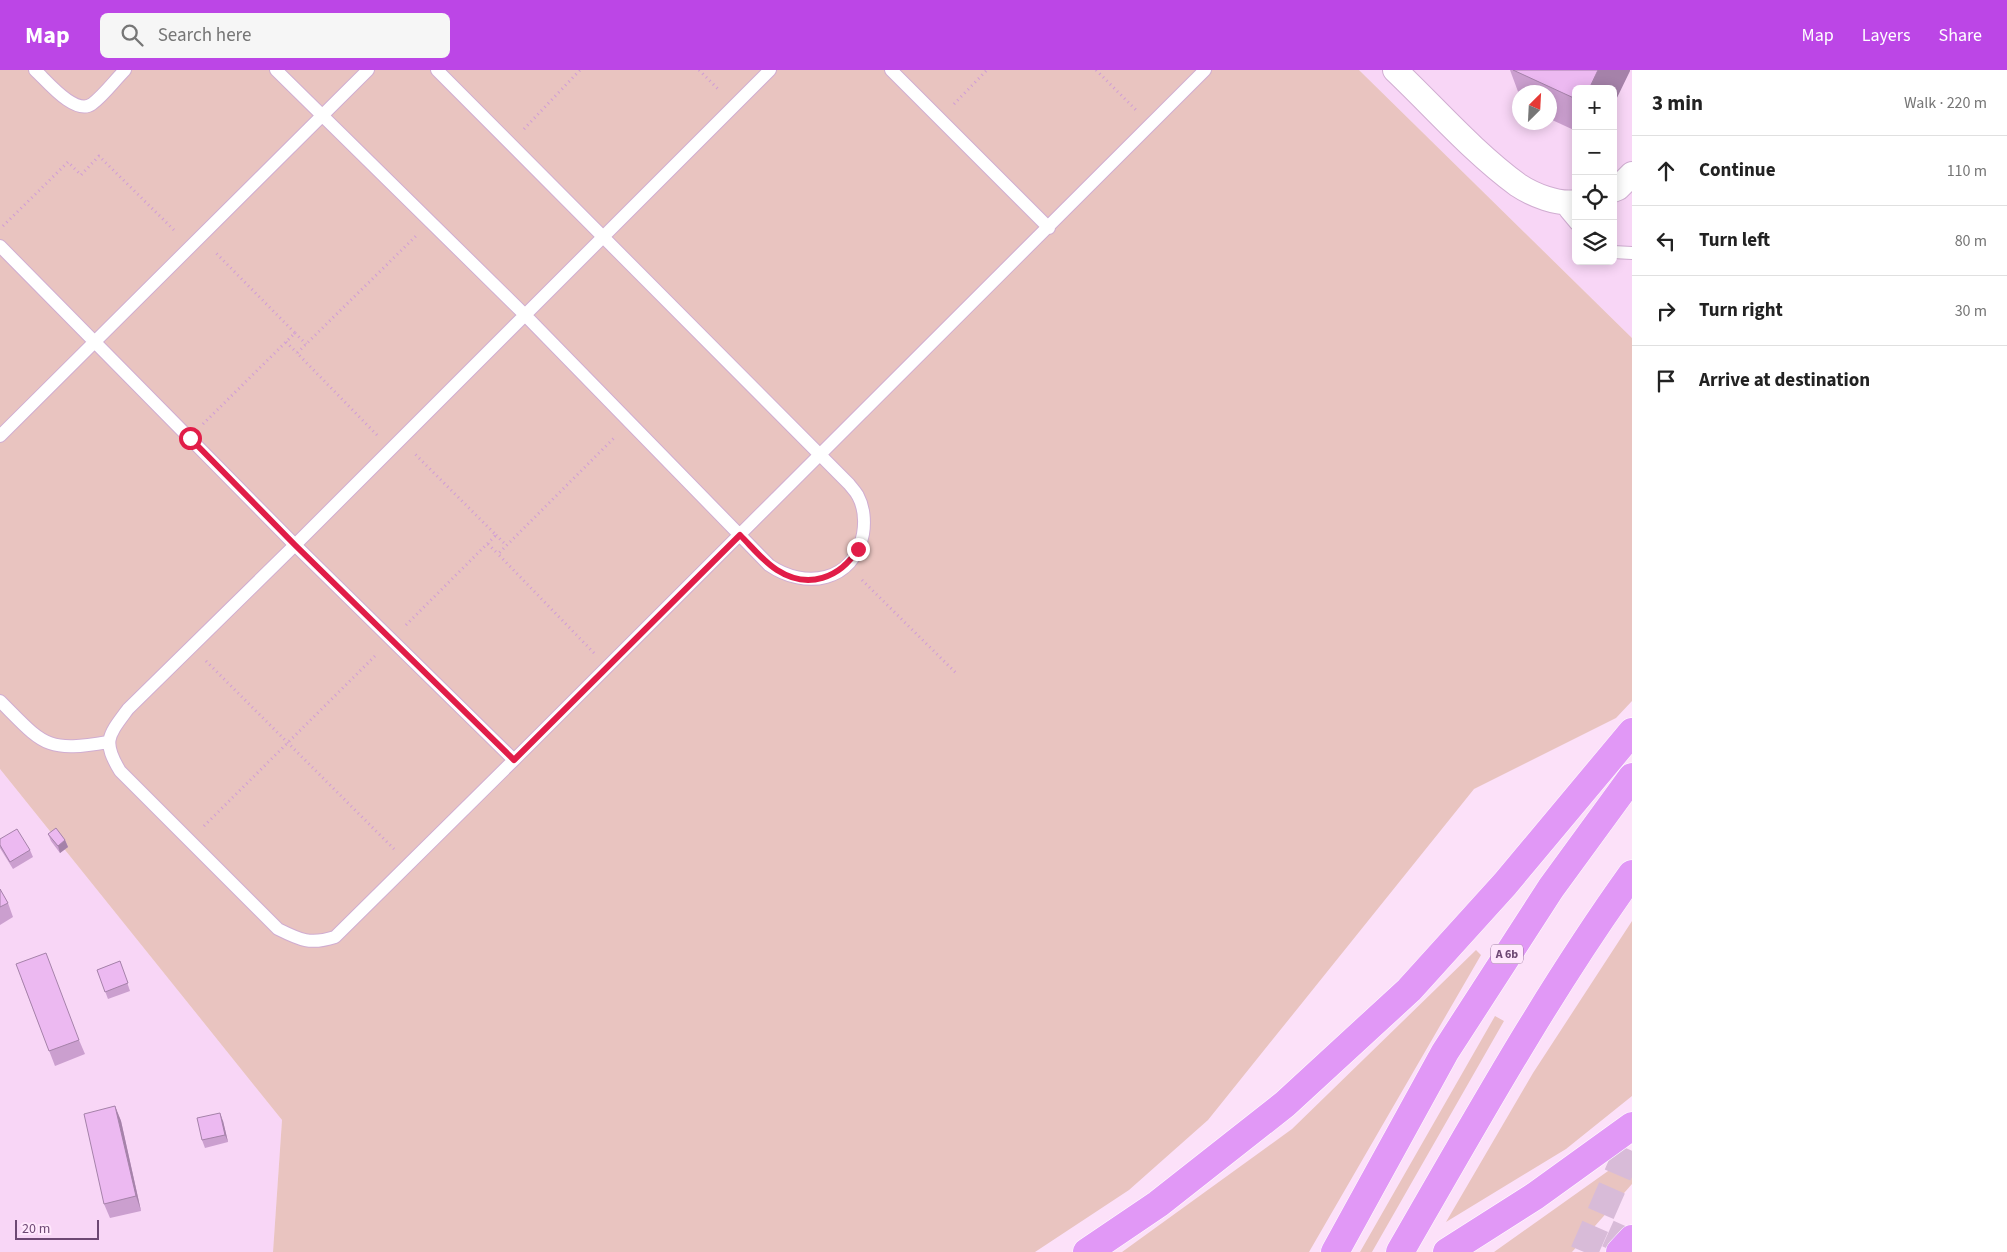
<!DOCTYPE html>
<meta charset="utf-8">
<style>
body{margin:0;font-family:"Source Sans 3",sans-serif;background:#f6f6f6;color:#222}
.controls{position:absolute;right:15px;top:15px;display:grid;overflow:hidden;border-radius:8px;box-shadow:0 2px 12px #0003}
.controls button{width:45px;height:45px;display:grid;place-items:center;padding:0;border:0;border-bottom:1px solid #e0e0e0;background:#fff;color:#222;font:25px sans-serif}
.compass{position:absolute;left:1512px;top:15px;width:45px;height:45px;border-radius:50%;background:#fff;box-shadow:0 2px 12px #0003;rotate:24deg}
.scale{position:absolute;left:15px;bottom:12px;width:84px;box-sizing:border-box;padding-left:5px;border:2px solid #6d4873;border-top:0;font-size:14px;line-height:18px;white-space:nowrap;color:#6d4873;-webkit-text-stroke:4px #ffe7fc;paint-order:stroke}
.stop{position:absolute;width:15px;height:15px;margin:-11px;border:4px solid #e11d48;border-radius:50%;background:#fff}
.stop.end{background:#e11d48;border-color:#fff;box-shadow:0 1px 5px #0008}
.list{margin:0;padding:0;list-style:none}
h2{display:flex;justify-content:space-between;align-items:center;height:65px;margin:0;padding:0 20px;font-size:21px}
h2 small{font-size:16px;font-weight:400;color:#767676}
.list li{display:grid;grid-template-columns:32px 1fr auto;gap:15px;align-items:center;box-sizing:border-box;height:70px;padding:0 20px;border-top:1px solid #e0e0e0}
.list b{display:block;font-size:19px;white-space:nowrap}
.list em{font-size:16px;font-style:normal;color:#767676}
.icon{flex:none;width:28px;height:28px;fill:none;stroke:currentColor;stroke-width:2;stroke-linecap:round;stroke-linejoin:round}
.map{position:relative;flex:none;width:1632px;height:1182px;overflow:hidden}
header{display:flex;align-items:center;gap:30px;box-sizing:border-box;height:70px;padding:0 25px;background:#bc46e6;color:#fff}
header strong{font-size:24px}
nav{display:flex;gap:28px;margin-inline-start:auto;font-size:18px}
.search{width:350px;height:45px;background:#f6f6f6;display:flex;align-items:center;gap:12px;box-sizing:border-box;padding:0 18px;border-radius:8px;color:#767676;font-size:19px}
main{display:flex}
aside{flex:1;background:#fff}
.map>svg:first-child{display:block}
.residential{fill:#f8d6f6;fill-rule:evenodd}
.green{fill:#e9c4c0}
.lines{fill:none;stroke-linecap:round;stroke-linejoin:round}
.highway-tunnel{stroke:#d8bbd8;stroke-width:28;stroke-dasharray:28 14;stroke-linecap:butt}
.lane-casing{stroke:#d0add1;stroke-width:14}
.street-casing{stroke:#d0add1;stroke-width:26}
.highway-casing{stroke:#fff;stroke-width:29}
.path{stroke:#d09cd6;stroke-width:3;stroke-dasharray:1 4;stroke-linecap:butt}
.lane{stroke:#fff;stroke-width:12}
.street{stroke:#fff;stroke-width:24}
.highway{stroke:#e198f6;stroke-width:28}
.wall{fill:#cb9fcf}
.shaded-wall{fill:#a582a9}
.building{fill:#ecb9f1;stroke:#a582a9}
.route{stroke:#e11d48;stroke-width:6}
.labels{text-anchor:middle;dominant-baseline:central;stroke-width:5;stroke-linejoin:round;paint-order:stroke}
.shield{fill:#ffe7fc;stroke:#99789c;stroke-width:1}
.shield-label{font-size:12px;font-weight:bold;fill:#6d4873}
</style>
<header>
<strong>Map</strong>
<div class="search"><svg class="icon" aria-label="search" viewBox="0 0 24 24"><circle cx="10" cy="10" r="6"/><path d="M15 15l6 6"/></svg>Search here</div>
<nav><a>Map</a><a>Layers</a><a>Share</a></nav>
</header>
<main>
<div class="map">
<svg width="1632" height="1182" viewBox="0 0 1632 1182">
<rect width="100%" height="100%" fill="#fce1f9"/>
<path class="residential" d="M1359 0H1632V268ZM1576 19H1613V191H1576ZM1520 22H1550V52H1520Z
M0 699 282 1050 273 1182H0Z"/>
<path class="green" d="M0 0H1359L1632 268V631L1616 648 1474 719 1208 1050 1129 1120 1035 1182H273L282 1050 0 699Z
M1632 851V1026L1566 1079 1446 1152 1533 1003Z
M1476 880 1481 885 1309 1182H1122L1292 1059Z
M1495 946 1504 951 1372 1182H1360Z
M1632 1084V1114L1572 1182H1494Z"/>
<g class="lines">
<path class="highway-tunnel" d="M1584 1182 1632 1072
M1615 1182 1632 1144"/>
<g class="lane-casing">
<path id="lane" d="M35 0C47 11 75 46 92 34 104 25 114 11 125 0
M276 0 525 245 769 495C805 520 854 512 863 464 865 452 864 437 858 426 856 422 852 418 849 414L437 0
M891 0 1049 158
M1570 133 1566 142 1576 154
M0 176 295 475 514 690 1205 0
M1613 182 1632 183
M0 366 368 0
M0 631C43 674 45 683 108 672
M514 690 335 867C310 875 300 870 278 859L120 701C102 671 108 666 128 639L295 475 770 0"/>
</g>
<g class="street-casing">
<path id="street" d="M1395 0C1435 38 1473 82 1518 115 1533 125 1558 135 1576 132
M1613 120 1618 118 1632 104"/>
</g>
<g class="highway-casing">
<path id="highway" d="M1087 1182 1158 1134 1285 1034 1409 920 1505 814 1632 662
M1335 1182 1445 982 1551 818 1632 707
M1400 1182C1474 1054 1546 924 1632 804
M1447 1182 1535 1126 1632 1056
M1620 1182 1632 1169"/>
</g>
<path class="path" d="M699 0 720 21
M1096 0 1136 40
M954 34 987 0
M524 59 580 0
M3 156 68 92 81 105 99 86 176 162
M295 263 306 274
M286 272 297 283
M203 354 295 263 215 182
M377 365 297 283 416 166
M496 465 506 475
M488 474 498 484
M862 510 957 604
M406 555 496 465 415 384
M594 583 498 484 615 367
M206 591 394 779
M204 756 377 584"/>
<use href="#lane" class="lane"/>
<use href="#street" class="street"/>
<use href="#highway" class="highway"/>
</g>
<path class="wall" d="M1510 0H1630V1L1576 19V61L1550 49V22H1520V27Z
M48 764 65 770 68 777 60 783 51 771Z
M0 769 30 780 33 787 13 799 0 778Z
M0 819 8 833 13 847 0 855Z
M120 891 130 921 108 929 97 900Z
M21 908 79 970 85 984 55 996Z
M115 1036 121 1051 141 1141 110 1148 104 1134Z
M223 1051 228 1072 205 1078 202 1070Z"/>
<path class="shaded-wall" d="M1598 0H1630V1L1613 36V19H1589Z
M65 770 68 777 60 783 58 776Z
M115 1036 121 1051 141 1141 136 1126Z
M220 1043 223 1051 228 1072 225 1065Z"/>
<path class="building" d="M1513 0H1598L1589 19H1576V29Z
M56 758 65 770 58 776 48 764Z
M17 759 30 780 10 792 0 775V769Z
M0 819 8 833 0 837Z
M46 883 79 970 49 981 16 894Z
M120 891 128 913 105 922 97 900Z
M115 1036 136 1126 104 1134 84 1044Z
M220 1043 225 1065 202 1070 197 1048Z"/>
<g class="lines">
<path class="route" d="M190 368 295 475 514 690 740 465C752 477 763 491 777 500 808 520 840 508 858 479"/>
</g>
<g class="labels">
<rect class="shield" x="1491" y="874.5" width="32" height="19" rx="4"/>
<g class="shield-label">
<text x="1507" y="884">A 6b</text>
</g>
</g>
</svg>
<div class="controls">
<button>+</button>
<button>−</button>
<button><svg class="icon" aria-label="locate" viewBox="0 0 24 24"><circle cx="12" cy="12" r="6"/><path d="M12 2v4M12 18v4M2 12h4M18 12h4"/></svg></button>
<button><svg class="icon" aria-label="layers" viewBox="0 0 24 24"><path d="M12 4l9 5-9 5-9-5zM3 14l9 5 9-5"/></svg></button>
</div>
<svg class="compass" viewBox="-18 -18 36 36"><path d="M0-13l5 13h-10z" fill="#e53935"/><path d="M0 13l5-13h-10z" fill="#767676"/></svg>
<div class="scale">20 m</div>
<div class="stop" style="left:190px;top:368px"></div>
<div class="stop end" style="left:858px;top:479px"></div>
</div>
<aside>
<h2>3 min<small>Walk · 220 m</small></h2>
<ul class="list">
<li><svg class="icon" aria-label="ahead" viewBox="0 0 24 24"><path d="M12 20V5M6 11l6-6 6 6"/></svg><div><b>Continue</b></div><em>110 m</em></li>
<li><svg class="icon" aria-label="left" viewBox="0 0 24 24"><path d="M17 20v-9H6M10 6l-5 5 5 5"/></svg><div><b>Turn left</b></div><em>80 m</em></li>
<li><svg class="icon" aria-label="right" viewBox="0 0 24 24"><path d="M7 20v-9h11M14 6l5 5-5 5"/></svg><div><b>Turn right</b></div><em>30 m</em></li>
<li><svg class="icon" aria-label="arrive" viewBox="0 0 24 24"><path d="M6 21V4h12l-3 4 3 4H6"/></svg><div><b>Arrive at destination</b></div></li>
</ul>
</aside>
</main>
